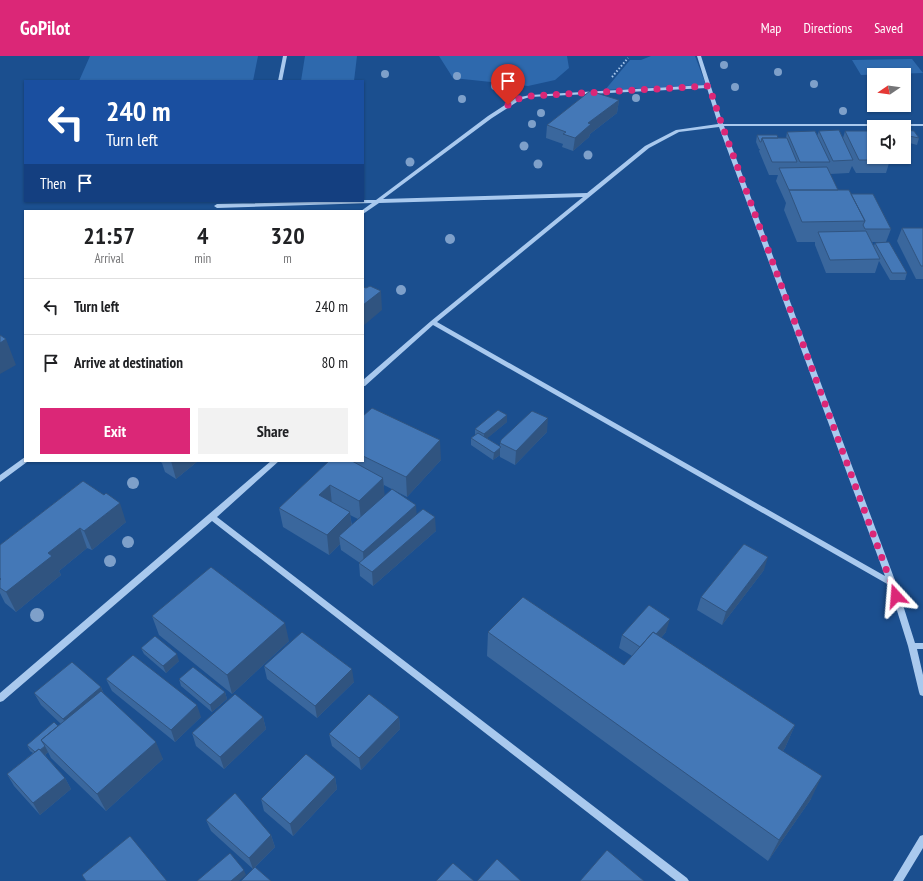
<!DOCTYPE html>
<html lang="en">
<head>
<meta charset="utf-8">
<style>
  body { margin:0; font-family:"PT Sans Narrow",sans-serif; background:#f2f2f2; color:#202124; height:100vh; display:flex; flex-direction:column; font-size:15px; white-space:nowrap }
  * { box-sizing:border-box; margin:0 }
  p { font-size:13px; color:#757577 }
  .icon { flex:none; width:22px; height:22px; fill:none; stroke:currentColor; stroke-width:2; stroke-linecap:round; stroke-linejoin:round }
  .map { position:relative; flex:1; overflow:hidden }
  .panel { position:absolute; left:24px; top:154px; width:340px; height:252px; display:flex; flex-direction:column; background:#fff; border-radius:0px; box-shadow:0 1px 3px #0004 }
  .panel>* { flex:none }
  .hud { position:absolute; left:24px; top:24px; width:340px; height:122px; border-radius:0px; box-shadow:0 1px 3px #0004; background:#1a4fa0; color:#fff; overflow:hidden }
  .needle { width:26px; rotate:257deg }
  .fabs { position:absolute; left:867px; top:12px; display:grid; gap:8px }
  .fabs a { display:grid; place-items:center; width:44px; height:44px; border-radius:0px; background:#fff; box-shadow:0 1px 3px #0004; font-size:20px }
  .pin { position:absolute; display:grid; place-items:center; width:34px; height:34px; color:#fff; margin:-41px -17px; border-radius:50% 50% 50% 0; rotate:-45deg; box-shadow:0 0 4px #0007 }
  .pin .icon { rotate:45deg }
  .me { position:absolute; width:44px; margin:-22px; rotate:341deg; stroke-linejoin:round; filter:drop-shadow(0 0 3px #0008) }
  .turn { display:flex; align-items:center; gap:14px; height:84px; padding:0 16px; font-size:18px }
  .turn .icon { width:52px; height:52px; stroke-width:2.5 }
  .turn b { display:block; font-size:28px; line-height:34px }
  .then { display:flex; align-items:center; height:38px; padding:0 16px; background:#0003; gap:8px; font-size:15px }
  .eta { display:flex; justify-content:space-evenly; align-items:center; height:68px; text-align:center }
  .eta b { font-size:24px; font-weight:800; line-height:28px }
  .button { display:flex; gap:8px; margin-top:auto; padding:8px 16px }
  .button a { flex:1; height:46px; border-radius:0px; background:#db2777; color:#fff; font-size:16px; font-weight:800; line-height:46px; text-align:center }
  .button a+a { background:#f2f2f2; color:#202124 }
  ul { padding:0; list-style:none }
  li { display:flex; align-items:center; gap:12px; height:56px; padding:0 16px; border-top:1px solid #e0e0e0 }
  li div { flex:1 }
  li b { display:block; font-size:15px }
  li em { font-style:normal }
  header { display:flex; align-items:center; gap:24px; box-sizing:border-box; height:56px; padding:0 20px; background:#db2777; color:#fff }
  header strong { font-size:19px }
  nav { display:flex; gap:22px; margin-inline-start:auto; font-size:14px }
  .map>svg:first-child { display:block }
  .green { fill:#2e69ad }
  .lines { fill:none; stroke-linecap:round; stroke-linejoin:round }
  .path { stroke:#a9c9ee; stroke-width:2; stroke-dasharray:1.5 2; stroke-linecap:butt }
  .minor { fill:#a9c9ee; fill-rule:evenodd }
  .tree { fill:#7ea0ca }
  .wall { fill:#3a679d; fill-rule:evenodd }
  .shaded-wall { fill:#305480 }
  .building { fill:#4478b7; stroke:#305480 }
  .route { stroke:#db2777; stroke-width:7; stroke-dasharray:0 12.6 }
</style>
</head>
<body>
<header>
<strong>GoPilot</strong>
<nav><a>Map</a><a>Directions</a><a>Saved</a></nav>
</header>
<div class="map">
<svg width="923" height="825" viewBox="0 0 923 825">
  <rect width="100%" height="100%" fill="#1b4f8f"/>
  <path class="green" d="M90 0H258L253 25H79Z
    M305 0H357L354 25H301Z
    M439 0H567L569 12 555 24 528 30 453 22Z
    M651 0H695L706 29 605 34 630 4H641Z
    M912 3 923 17 861 19 852 4Z"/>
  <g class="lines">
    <path class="path" d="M612 21 628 2"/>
    <path class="minor" d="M283 0H287L282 25H278Z
      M697 0H701L723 68H923V70H724L896 527 915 587H923V593H917L923 619V640L920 639 919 636 908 590 889 529 433 269 365 330H363V324L431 265 583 141 379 147 363 158V155H361L372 147 217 152 214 150 217 148 363 145V144H376L488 60 516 42 530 39 706 29ZM707 32 718 68 676 74 645 90 587 137 383 143 492 62 520 44 530 41ZM719 71 885 520 437 266 649 92 679 76Z
      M25 401V405H28L27 406 0 426V419Z
      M271 405H279L217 461 687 822 689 825H676L212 465 3 645 0 646V637Z
      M923 779V792L903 825H893L920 780Z"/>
  </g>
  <g class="tree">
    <circle cx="724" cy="9" r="4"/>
    <circle cx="778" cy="16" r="4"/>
    <circle cx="385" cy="18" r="4"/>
    <circle cx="457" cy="20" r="4"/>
    <circle cx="814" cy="28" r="4"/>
    <circle cx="495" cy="30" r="4"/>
    <circle cx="735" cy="31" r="4"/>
    <circle cx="511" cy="40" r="4"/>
    <circle cx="636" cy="42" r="4"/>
    <circle cx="462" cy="43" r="4"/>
    <circle cx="843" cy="55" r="4"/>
    <circle cx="541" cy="57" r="4"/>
    <circle cx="532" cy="68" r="4"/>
    <circle cx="524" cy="90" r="4.5"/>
    <circle cx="588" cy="99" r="4.5"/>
    <circle cx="410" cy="106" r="4.5"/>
    <circle cx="538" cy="108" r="4.5"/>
    <circle cx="450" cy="183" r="5"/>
    <circle cx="401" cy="234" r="5"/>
    <circle cx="133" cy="427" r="6"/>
    <circle cx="128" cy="486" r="6"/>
    <circle cx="110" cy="505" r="6"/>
    <circle cx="37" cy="559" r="7"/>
  </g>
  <path class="wall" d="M619 44 617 57 590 78 589 81 573 95 562 91 563 88 546 82 547 69Z
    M905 74 919 82 917 89 906 86 904 82V77Z
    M819 75 843 82 845 75 890 104 886 117H856L852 110 849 117 830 118 838 134 851 138 891 173 886 186H872L874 190 875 187 907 217 905 224H890L879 205 875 217H826L815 189V186H797L784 154 786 147 776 125 778 119H769L759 95 760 93H759L756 86 757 79 778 82H786L787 76 817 80Z
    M902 172H923V223H916L897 185Z
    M363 360 441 404 407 441 384 429V440L416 458 436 475 373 530 360 520 359 507H360L341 494 340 488 329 499 283 471 279 452 329 405H363ZM350 459 358 463 352 469Z
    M507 366 487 382 500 391V387L547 376 515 409 500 401V399L493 404 471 389V382L475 380V373Z
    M159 405H198L176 423 165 416 162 407Z
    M83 425 126 466 92 494 87 492 59 515 61 519 16 556 5 547 0 537V489Z
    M764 514 722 569 697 554 701 541Z
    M152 560 289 585 232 638 159 579Z
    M488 576 624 609 632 600 619 592 622 579 666 576 661 582 795 669 785 692 783 695 811 743 768 805 487 600Z
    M141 592 179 605 166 617 144 598Z
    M264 610 354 626 317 662 267 623Z
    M106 623 201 661 175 686 112 635Z
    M179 623 225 636 227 643 212 656 181 630Z
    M101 631 104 638 163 703 106 755 51 702 48 696 45 699 65 722 71 733 40 759 14 730 7 718 33 697 30 695 27 689 61 668 41 649 34 637Z
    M263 661 266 673 224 713 196 690 192 677Z
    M399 661 400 673 361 714 332 690 329 678Z
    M335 721 337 733 293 780 264 755 261 743Z
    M206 764 271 779 275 791 253 813 211 775Z"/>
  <path class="shaded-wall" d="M619 44 617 57 590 78 589 81 573 95 575 82 588 67Z
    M381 235 382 254 363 270V249Z
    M6 283 16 309 0 318V287Z
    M507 359V366L484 385V378Z
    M548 362 547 376 515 409 516 395Z
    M440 384 441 404 407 441 406 421Z
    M500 392V399L493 404 494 397Z
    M171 405H198L176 423Z
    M383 422 385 442 361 465 359 445Z
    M330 429 332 448 319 439Z
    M120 447 126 466 92 494 84 475Z
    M416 449 417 462 364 510 363 496Z
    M350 456 352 475 339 480 340 488 329 499 327 479Z
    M435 461 436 475 373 530 372 516Z
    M80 472 87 492 59 515 61 519 16 556 6 536 48 497Z
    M768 501 764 514 722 569 726 556Z
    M670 563 666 576 640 606 643 593Z
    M285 567 289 585 232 638 227 619Z
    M177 598 179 605 166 617 163 610Z
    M352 613 354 626 317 662 315 650Z
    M101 631 106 644 69 675 63 663Z
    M225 636 227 643 212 656 210 649Z
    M197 649 201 661 175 686 171 674Z
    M263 661 266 673 224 713 220 701Z
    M399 661 400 673 361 714 359 702Z
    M795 669 785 692 769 714 778 692Z
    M156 686 163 703 106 755 97 738Z
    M45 690 48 696 40 704 36 698Z
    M822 720 811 743 768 805 779 784Z
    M335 721 337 733 293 780 290 768Z
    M65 722 71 733 40 759 33 747Z
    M271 779 275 791 253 813 249 802Z
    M244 814 246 819 239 825H231Z"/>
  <path class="building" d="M590 35 619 44 588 67 591 68 575 82 563 78 566 76 547 69Z
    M839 74 853 104 833 105 819 75Z
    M905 74 914 75 919 82 909 80Z
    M815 75 830 106H800L787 76Z
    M845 75H874V101H889L890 104H859Z
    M757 79H777L778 82H762L761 86H760Z
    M762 82H787L797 106H772Z
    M827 111 838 134H789L779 112Z
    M789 134H849L865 165 802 166Z
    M851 138H873L891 173H865L863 169 865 165Z
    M902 172H923V210H921Z
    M866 175 880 203 830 204 818 176Z
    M889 186 907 217H892L875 187Z
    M370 230 381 235 363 249V231L366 232Z
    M0 279 6 283 0 287Z
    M372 352 440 384 406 421 363 400V360Z
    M498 354 507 359 484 378 475 373Z
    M532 355 548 362 516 395 500 387 501 384Z
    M478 377 501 391 494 397 471 382Z
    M329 405H352L383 422 359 445 330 429 319 439 350 456 327 479 279 452Z
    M83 425 104 439 106 437 120 447 84 475 80 472 48 497 52 500 6 536 0 532V524L1 523 0 522V489Z
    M392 433 416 449 363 496 339 480Z
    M423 453 435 461 372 516 359 507Z
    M744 488 768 501 726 556 701 541Z
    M211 511 285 567 227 619 152 560Z
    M523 541 624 609 653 576 795 669 778 692 822 720 779 784 488 576Z
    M649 549 670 563 656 578 653 576 640 591 622 579Z
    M302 576 352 613 315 650 264 610Z
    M155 580 177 598 163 610 141 592Z
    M133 599 197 649 171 674 106 623Z
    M72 606 101 631 63 663 34 637Z
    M193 611 225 636 210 649 179 623Z
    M101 635 156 686 97 738 41 684Z
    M235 638 263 661 220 701 192 677Z
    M369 638 399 661 359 702 329 678Z
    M54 666 58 670 41 684 45 690 40 694 39 693 35 696 27 689Z
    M39 693 65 722 33 747 7 718Z
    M306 698 335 721 290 768 261 743Z
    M235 737 271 779 249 802 206 764Z
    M130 780 167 825H86L82 819Z
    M607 794 644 825H580Z
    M230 797 244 814 231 825H197Z
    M497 803 521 825H477Z
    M453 807 474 825H436Z
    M255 811 271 825H241Z"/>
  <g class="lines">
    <path class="route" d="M508 49 518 43 530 40 709 30 722 69 896 540"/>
  </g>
</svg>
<div class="fabs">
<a><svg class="needle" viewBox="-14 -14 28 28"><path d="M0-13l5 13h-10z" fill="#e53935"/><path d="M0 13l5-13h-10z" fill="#757577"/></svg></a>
<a><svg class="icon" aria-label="sound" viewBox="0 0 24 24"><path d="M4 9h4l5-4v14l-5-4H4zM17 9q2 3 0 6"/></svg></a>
</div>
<div class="pin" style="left:508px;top:49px;background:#d93025"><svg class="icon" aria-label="arrive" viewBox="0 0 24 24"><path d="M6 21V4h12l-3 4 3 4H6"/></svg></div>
<svg class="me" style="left:896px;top:540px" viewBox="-20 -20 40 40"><path d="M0-17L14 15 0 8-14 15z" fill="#db2777" stroke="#fff" stroke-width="4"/></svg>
<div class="hud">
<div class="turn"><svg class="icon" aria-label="left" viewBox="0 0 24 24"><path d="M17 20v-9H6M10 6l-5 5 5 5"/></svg><div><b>240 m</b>Turn left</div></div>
<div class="then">Then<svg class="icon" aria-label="arrive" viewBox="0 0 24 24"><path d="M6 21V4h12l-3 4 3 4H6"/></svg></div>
</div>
<section class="panel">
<div class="eta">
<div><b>21:57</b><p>Arrival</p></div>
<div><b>4</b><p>min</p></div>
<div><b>320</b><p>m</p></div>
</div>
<ul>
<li><svg class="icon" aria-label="left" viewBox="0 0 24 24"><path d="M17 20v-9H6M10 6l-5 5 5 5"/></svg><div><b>Turn left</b></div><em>240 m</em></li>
<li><svg class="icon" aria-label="arrive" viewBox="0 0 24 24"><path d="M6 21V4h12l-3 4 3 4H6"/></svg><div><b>Arrive at destination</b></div><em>80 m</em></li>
</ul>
<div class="button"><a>Exit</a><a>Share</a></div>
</section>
</div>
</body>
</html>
